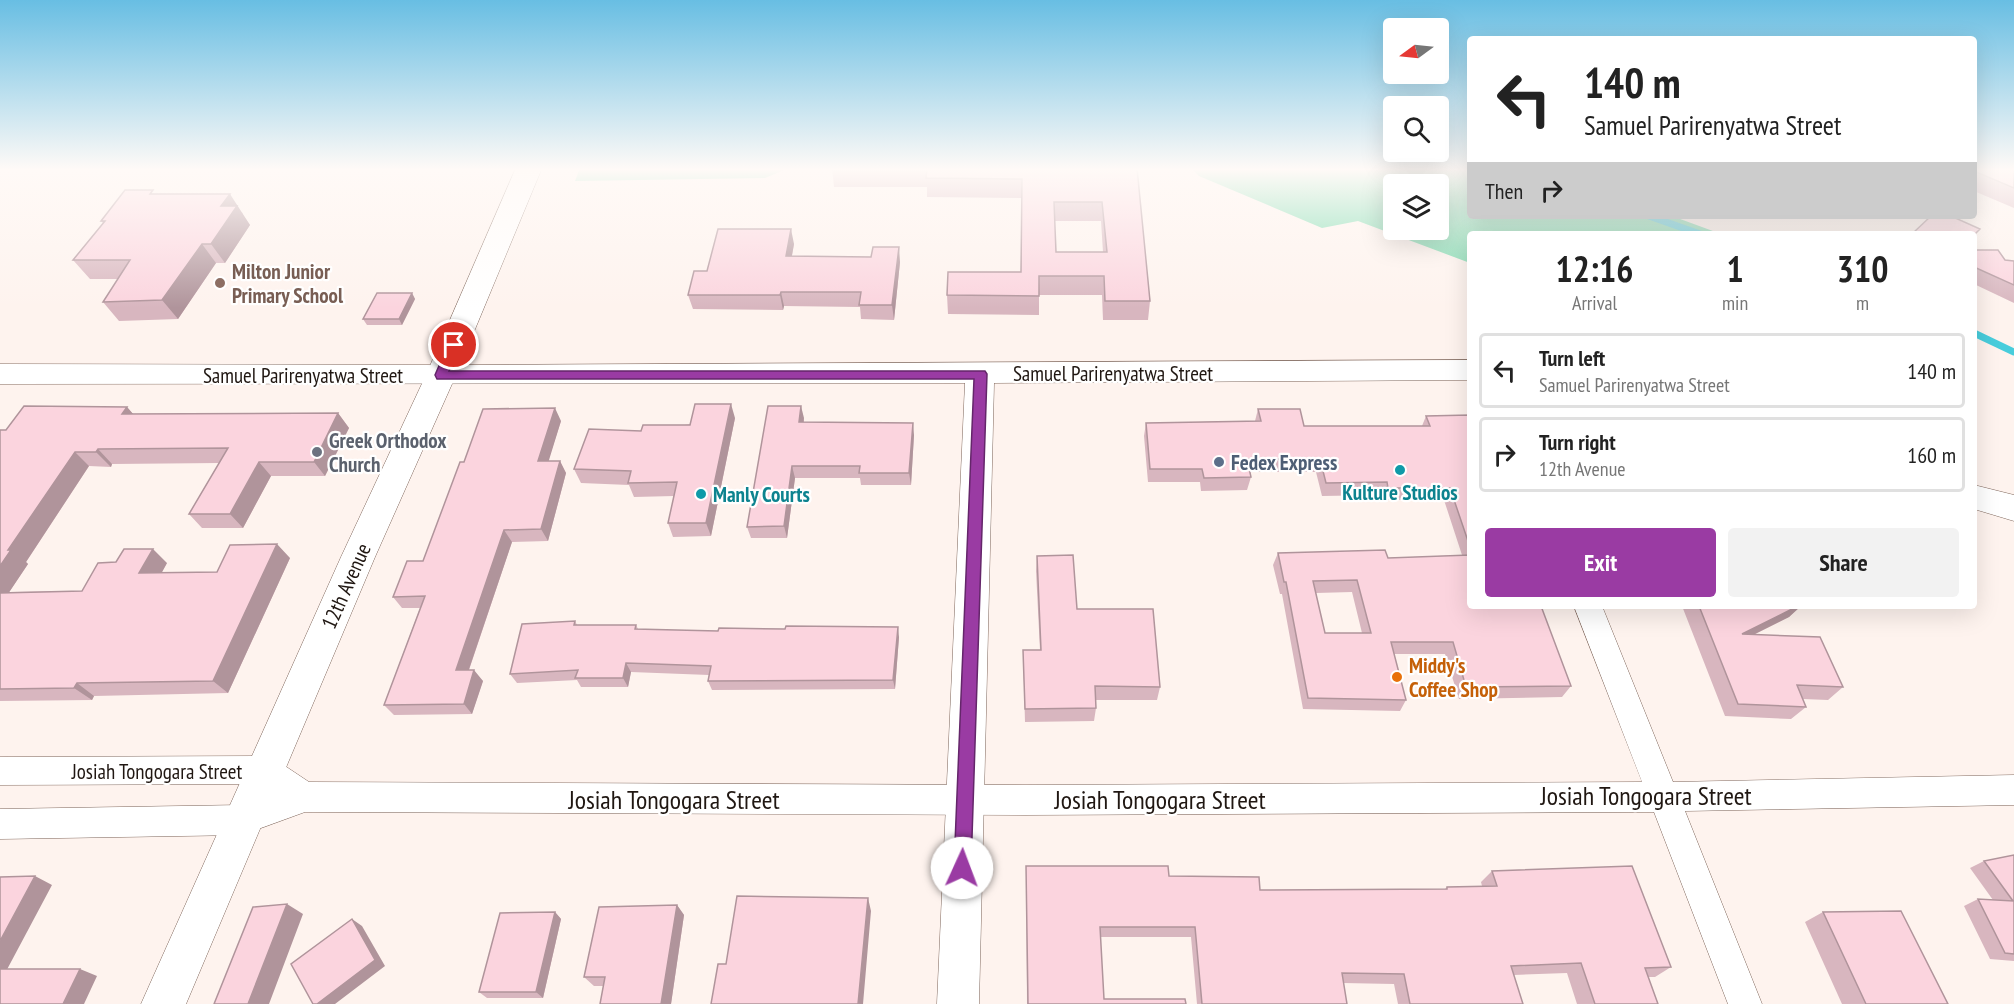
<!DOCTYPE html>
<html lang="en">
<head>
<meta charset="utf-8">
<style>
  body { margin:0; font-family:"PT Sans Narrow",sans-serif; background:#f2f2f2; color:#222; height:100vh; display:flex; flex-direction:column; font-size:22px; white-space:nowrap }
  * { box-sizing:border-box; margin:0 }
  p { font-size:20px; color:#767676 }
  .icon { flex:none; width:33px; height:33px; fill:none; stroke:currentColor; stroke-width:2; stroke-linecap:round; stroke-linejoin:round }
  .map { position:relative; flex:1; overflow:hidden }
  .drawer { position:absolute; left:1467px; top:231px; width:510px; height:378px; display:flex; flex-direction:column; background:#fff; border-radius:6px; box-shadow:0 6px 24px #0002 }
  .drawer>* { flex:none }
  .top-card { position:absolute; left:1467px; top:36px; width:510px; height:183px; border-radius:6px; box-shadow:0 6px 24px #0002; background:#fff; color:#222; overflow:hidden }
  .needle { width:39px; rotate:255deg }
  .tools { position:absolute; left:1383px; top:18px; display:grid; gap:12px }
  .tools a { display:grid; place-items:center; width:66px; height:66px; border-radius:6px; background:#fff; box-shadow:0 6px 24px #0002; font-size:30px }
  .pin { position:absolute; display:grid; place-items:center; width:51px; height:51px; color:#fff; margin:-26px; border:3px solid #fff; border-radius:50%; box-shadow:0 2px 6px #0007 }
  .me { position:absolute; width:66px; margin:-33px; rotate:2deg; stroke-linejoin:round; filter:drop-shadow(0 0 4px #0008) }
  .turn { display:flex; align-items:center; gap:21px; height:126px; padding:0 18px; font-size:27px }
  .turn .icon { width:78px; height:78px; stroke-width:2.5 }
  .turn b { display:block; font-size:42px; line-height:51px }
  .then { display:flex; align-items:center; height:57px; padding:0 18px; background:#0003; gap:12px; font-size:22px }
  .eta { display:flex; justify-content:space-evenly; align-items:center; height:102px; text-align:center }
  .eta b { font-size:36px; font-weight:700; line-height:42px }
  .cta { display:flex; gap:12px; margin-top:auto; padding:12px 18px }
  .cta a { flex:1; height:69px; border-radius:6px; background:#9a3ba3; color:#fff; font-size:24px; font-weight:700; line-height:69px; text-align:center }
  .cta a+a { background:#f2f2f2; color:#222 }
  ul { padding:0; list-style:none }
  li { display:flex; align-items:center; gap:18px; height:75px; margin:0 12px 9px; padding:0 6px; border:3px solid #e0e0e0; border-radius:6px }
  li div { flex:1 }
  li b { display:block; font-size:22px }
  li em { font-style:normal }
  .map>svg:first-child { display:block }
  .green { fill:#79dbae; fill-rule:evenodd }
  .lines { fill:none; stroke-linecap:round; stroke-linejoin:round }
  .stream { stroke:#48cddc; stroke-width:7 }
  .minor-casing { stroke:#7f675c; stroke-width:1 }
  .tertiary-casing { stroke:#7f675c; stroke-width:1 }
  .secondary-casing { stroke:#7f675c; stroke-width:1 }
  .minor { fill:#fff; fill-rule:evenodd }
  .tertiary { fill:#fff; fill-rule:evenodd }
  .secondary { fill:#fff; fill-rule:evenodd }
  .wall { fill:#d8b6bf; fill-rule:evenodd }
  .shaded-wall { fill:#b0949b }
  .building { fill:#fbd4de; stroke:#b0949b; stroke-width:1.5; fill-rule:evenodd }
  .route { fill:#9a3ba3; stroke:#64266a; stroke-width:1.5 }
  .education-dot { fill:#8d6e63; stroke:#fff; stroke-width:2 }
  .worship-dot { fill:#6b7280; stroke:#fff; stroke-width:2 }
  .service-dot { fill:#5c6f8a; stroke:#fff; stroke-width:2 }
  .culture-dot { fill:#0f9aa8; stroke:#fff; stroke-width:2 }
  .food-dot { fill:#e8710a; stroke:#fff; stroke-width:2 }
  .labels { text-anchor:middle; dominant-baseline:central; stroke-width:4.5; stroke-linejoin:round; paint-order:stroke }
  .education-label { font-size:21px; font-weight:bold; fill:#785e54; stroke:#fff; text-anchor:start }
  .street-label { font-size:21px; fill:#201712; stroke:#fff }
  .worship-label { font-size:21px; font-weight:bold; fill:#5b616d; stroke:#fff; text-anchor:start }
  .service-label { font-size:21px; font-weight:bold; fill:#4e5e75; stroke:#fff; text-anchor:start }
  .culture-label { font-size:21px; font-weight:bold; fill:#0d838f; stroke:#fff }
  .food-label { font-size:21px; font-weight:bold; fill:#c56008; stroke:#fff; text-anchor:start }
  .near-street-label { font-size:26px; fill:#201712; stroke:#fff }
</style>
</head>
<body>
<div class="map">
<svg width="2014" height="1004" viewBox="0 0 2014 1004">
  <rect width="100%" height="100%" fill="#fef3ee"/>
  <path class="green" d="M580 168H789L765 178 575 181Z
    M1191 168H1470V216H1672L1721 234H1470V263L1358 221 1322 228 1199 176ZM1394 184H1438V230H1394Z"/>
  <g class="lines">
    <path class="stream" d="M1649 216 1700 234
      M1974 333 2014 352"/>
    <g class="minor-casing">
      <path id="minor" d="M1574 606H1602L1673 782 2014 775V805L1685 811 1762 1004H1728L1654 812 1026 815 305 812 242 835 0 839V809L242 805 274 793 260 784 0 785V757L265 756 276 760 309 782 1026 785 1642 782Z"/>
    </g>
    <g class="tertiary-casing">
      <path id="tertiary" d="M1470 360V380L994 383 979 1004H937L965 383 0 384V364L441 365Z
        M1974 485 2014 495V521L1974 509Z"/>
    </g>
    <g class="secondary-casing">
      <path id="secondary" d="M516 168H542L456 375 375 557 186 1004H141L341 557 426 375Z"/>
    </g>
    <use href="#minor" class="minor"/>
    <use href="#tertiary" class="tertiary"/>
    <use href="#secondary" class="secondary"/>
  </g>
  <path class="wall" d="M832 168H1137L1150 301 1148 320H1103L1102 295H1039V315L948 314 947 295 1021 272 1022 198 927 197V187H834ZM1054 221H1101L1103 252H1056Z
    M1974 168H2014V208L1974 191Z
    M156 194 243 213 242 214 250 225 225 263H216L178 319 119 321 103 302 118 279H90L73 260 103 223 101 221Z
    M794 244 792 256 900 262 894 320 861 319 860 307 784 306 783 310 693 309 688 295 707 271Z
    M1974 250 2005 260 2014 261V303L1974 284Z
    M412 293 415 299 402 325H367L363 319Z
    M127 407 133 414 338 413 349 428 325 476H271L243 528H202L189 514 219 463 112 464 111 467 89 466 26 562 28 564 9 592 82 591 167 563 161 573 217 572 290 558 228 693 94 696 92 700 0 701V430H6Z
    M1258 409 1304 426H1422L1426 416 1470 415V606H1545L1542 609 1571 686 1562 697 1459 699 1445 654H1394L1406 700 1400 711 1303 709 1282 594H1280L1273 565 1278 553 1388 558 1462 555 1444 500H1382L1381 495 1322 496 1316 472H1250L1251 477 1247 490 1201 491 1200 482H1148L1144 436 1146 423 1255 421ZM1352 592 1362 633H1325L1316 593Z
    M735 418 711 536 673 537 668 523 674 496 634 497 629 485 581 483 574 469 641 431Z
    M804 418V422L914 435 911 485H861L860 478H795L787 538H751L747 527Z
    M561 421 548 461H560L566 473 548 541 512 542 469 670 483 681 472 714 394 715 384 705 420 608H402L393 597 423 561 464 462Z
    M1037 556 1077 609 1160 687 1157 700H1096V708L1094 721 1025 722 1023 650H1040L1036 571Z
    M1682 606H1801L1789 617 1755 634 1843 687 1828 700 1803 699 1806 707 1791 719 1725 716Z
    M575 621 577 625H636L638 629 899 637 895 689 712 690 708 681 709 675 631 672 628 687H581L577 680 517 683 510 674Z
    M2014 855V961L1990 959 1964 906 1978 899 1993 900 1970 868 1984 861Z
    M1026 866 1169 876 1260 890 1445 889 1447 887 1482 886 1481 882 1492 871 1671 967 1655 977H1648L1658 1004H1577L1567 973 1514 975 1523 1004H1398L1394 984 1343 983 1347 1004H1197L1191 937H1100L1104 999 1186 1004H1027Z
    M677 905 684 915 671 1004H600L604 986H594L584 977Z
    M555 912 561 919 543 998H487L479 992Z
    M1823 912 1948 1004H1842L1805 922Z"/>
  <path class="shaded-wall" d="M230 194 250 225 225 263 211 244 221 206Z
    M791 229 794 244 789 271 786 256Z
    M202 244 216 263 178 319 162 300Z
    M899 247 900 262 894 320 892 305Z
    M781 292 784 306 783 310 780 295Z
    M412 293 415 299 402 325 399 319Z
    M731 404 735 418 711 536 706 523Z
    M801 406 804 418 802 434 799 422Z
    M127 407 140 422 122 414Z
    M555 408 561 421 545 473 538 461Z
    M338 413 349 428 325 476 314 462Z
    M913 423 914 435 911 485 909 473Z
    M98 449 112 464 111 467 96 452Z
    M75 452 89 466 26 562 28 564 0 606V566L8 550Z
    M560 461 566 473 548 541 541 529Z
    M259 462 271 476 243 528 230 514Z
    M792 466 795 478 787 538 784 526Z
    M504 530 512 542 465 681 456 670Z
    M277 544 290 558 228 693 213 681Z
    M153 549 167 563 154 587 139 573Z
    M1798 606H1801L1789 617 1729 647 1742 634Z
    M898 627 899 637 895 689 893 680Z
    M626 663 631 672 628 687 623 678Z
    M474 670 483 681 472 714 464 704Z
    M77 683 94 696 92 700 74 688Z
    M35 876 52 885 3 977 0 975V941Z
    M868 898 871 911 863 1004H858Z
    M287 904 303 914 269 1004H248Z
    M677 905 684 915 671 1004H661Z
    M555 912 561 919 543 998 536 992Z
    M352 919 362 926 385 966 335 1004H317Z
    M80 969 97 976 84 1004H63Z"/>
  <path class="building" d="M927 168H1137L1150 301H1105L1104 276H1039V296L947 295 948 272H1021L1022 179 926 178ZM1054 202H1102L1107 252H1056Z
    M1974 168H2014V188L1974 171Z
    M125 190H153L150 194H230L221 206H237L211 244H202L162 300 103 302 130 260H73L105 221H101Z
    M1931 216H1951L1980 229 1974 235V234H1912Z
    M718 229H791L786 256 871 257 873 247H899L892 305H859L861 292H781L780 295H688L694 271H707Z
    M1974 250H1998L2005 260 2014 261V285L1974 267Z
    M377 293H412L399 319H363Z
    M695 404H731L706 523H668L677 482 628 483 631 471 574 469 589 429 641 431 643 425H690Z
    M24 406 127 407 122 414 338 413 314 462H259L230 514H189L228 448 98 449 96 452H75L8 550H11L0 566V430H6Z
    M768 406H801L799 422 913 423 909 473H859L860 466H792L784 526 747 527Z
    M555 408 538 461H560L541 529 504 530 456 670H474L464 704 384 705 425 596 393 597 407 561H423L460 462H464L483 409Z
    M1258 409H1300L1304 426H1430L1426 416 1470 415V547L1450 488H1388L1387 482 1326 483 1320 459H1247L1251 477 1204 478 1202 469H1150L1146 423 1261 421Z
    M277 544 213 681 77 683 74 688 0 689V593L82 591 98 563 116 562 124 549H153L139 573 217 572 230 545Z
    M1385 550 1388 558 1470 555V606H1541L1571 686 1466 687 1453 642H1391L1406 700 1308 698 1286 582H1284L1278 553ZM1357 580 1371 633H1325L1313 581Z
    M1073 555 1077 609H1153L1160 687 1095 686 1096 708 1025 709 1023 650H1041L1037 556Z
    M1699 606H1798L1742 634 1820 637 1843 687 1797 685 1806 707 1738 704Z
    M575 621 574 625H636L635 629 718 631 719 628 785 629 786 626 898 627 893 680 708 681 711 666 626 663 623 678H575L578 670 510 674 522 624Z
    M2014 855V954L2005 953 1978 899 2013 901 1984 861Z
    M1026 866H1168L1169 876 1259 877 1260 890 1447 889V887L1497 886 1492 871 1632 866 1671 967 1645 968 1658 1004H1595L1581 963 1511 966 1523 1004H1410L1404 974 1342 973 1347 1004H1202L1195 927H1100L1104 999H1185L1186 1004H1028Z
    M35 876 0 941V877Z
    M737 896 868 898 858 1004H711L718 964H726Z
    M287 904 248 1004H214L253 907Z
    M677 905 661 1004H600L605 977H584L599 907Z
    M1901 911 1948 1004H1866L1823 912Z
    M555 912 536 992H479L500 913Z
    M352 919 375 960 317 1004H313L291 964Z
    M0 969H80L63 1004H0Z"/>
  <linearGradient id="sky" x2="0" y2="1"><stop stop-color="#68bee3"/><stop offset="0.55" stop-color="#fffaf7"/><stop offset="1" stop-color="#fffaf7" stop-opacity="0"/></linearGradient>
  <rect width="2014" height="308" fill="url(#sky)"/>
  <path class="route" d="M454 341 460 345 449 371H985L987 374 971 868 968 874 962 876 956 874 954 868 974 379H437L435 375 448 345Z"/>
  <circle class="education-dot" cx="220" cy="283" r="6"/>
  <circle class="worship-dot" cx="317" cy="452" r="6"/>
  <circle class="service-dot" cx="1219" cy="462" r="6"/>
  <g class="culture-dot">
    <circle cx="1400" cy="470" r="6"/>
    <circle cx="701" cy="494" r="6"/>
  </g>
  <circle class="food-dot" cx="1397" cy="677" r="6"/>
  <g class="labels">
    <g class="education-label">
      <text x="232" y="271">Milton Junior<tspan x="232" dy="24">Primary School</tspan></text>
    </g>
    <g class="street-label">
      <text x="1113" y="373">Samuel Parirenyatwa Street</text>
      <text x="303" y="375">Samuel Parirenyatwa Street</text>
      <text transform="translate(346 586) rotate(-66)">12th Avenue</text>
      <text x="157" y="771">Josiah Tongogara Street</text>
    </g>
    <g class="worship-label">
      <text x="329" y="440">Greek Orthodox<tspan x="329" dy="24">Church</tspan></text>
    </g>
    <g class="service-label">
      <text x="1231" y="462">Fedex Express</text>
    </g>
    <g class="culture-label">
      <text x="1400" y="492">Kulture Studios</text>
      <text x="713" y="494" text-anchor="start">Manly Courts</text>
    </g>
    <g class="food-label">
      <text x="1409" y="665">Middy's<tspan x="1409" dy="24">Coffee Shop</tspan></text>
    </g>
    <g class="near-street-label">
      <text x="1646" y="795">Josiah Tongogara Street</text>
      <text x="674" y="799">Josiah Tongogara Street</text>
      <text x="1160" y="799">Josiah Tongogara Street</text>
    </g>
  </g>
</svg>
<div class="tools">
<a><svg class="needle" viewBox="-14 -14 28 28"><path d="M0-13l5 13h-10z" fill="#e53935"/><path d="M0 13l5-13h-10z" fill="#767676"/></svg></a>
<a><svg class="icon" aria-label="search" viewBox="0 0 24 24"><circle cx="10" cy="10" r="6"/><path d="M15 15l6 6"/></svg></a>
<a><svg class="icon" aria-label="layers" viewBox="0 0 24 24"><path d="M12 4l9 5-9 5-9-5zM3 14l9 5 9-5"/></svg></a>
</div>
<div class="pin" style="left:454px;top:345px;background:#d93025"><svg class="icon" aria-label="arrive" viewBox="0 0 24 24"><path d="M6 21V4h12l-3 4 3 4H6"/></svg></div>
<svg class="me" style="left:962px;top:868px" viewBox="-20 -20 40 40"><circle r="19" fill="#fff"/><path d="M0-13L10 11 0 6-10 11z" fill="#9a3ba3"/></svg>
<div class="top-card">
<div class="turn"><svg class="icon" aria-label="left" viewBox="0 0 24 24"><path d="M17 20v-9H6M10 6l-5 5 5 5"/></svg><div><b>140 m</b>Samuel Parirenyatwa Street</div></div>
<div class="then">Then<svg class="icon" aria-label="right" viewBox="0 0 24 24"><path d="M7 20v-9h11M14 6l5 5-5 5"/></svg></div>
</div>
<section class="drawer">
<div class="eta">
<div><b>12:16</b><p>Arrival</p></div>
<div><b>1</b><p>min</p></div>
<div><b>310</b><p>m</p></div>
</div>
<ul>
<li><svg class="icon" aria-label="left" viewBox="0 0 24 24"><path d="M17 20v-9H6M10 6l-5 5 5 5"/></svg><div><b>Turn left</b><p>Samuel Parirenyatwa Street</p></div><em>140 m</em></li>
<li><svg class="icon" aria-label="right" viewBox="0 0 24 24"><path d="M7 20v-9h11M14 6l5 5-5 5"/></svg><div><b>Turn right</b><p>12th Avenue</p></div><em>160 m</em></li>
</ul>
<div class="cta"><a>Exit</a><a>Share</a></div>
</section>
</div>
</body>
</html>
